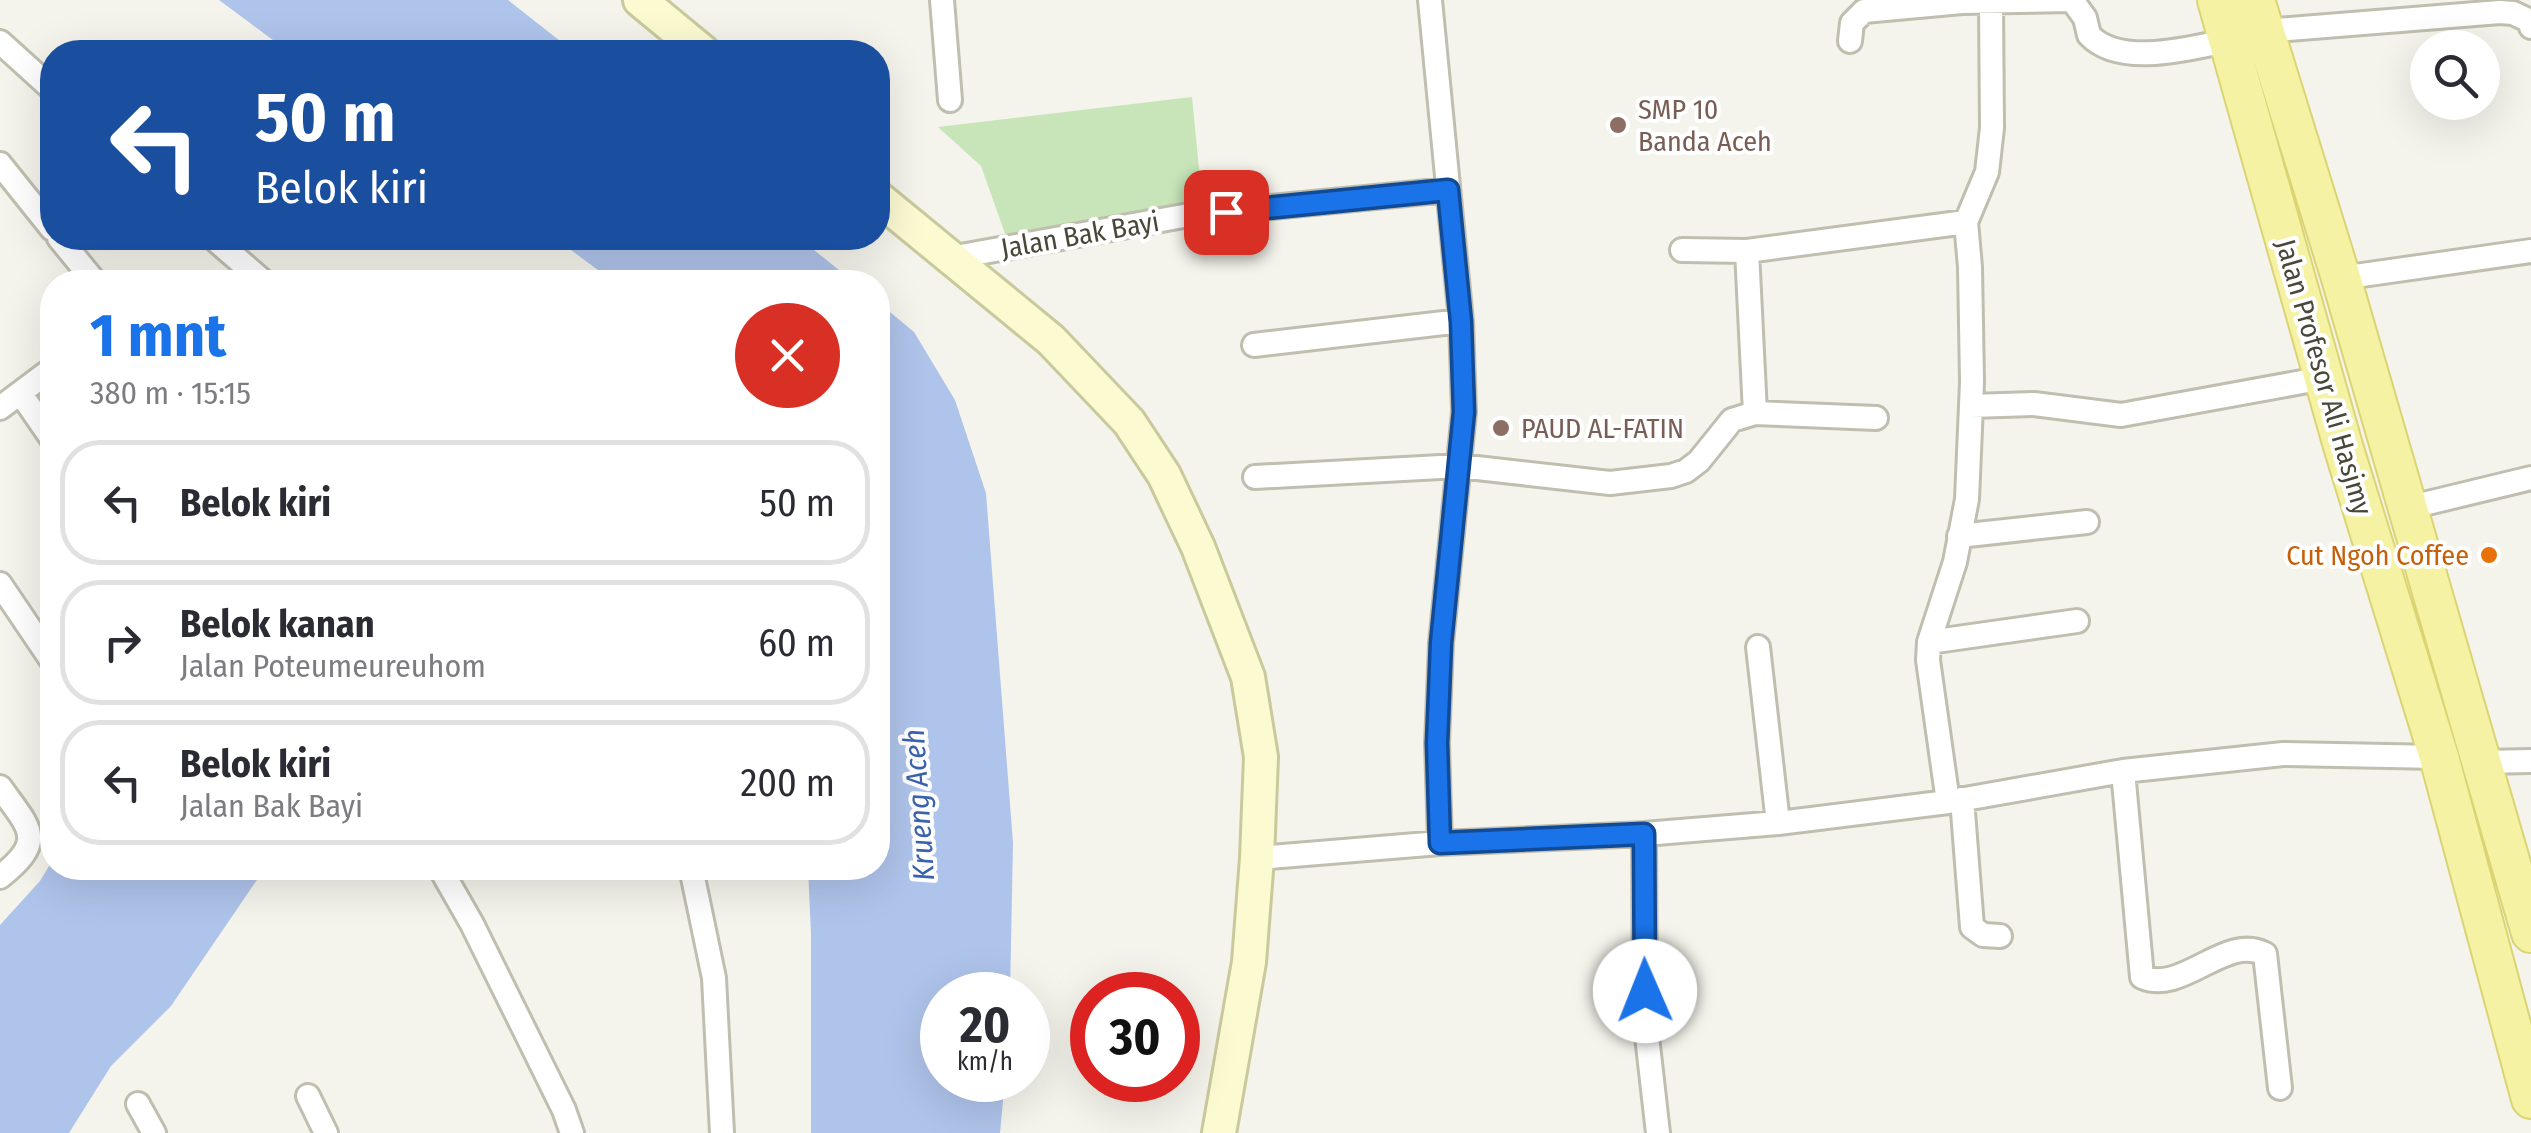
<!DOCTYPE html>
<html lang="id">
<head>
<meta charset="utf-8">
<style>
  body { margin:0; font-family:"Fira Sans Condensed",sans-serif; background:#f7f7f7; color:#2b2b33; height:100vh; display:flex; flex-direction:column; font-size:38px; white-space:nowrap }
  * { box-sizing:border-box; margin:0 }
  p { font-size:32px; color:#7c7c81 }
  .icon { flex:none; width:55px; height:55px; fill:none; stroke:currentColor; stroke-width:2; stroke-linecap:round; stroke-linejoin:round }
  .map { position:relative; flex:1; overflow:hidden }
  .details { position:absolute; left:40px; top:270px; width:850px; height:610px; display:flex; flex-direction:column; background:#fff; border-radius:40px; box-shadow:0 10px 40px #0002 }
  .details>* { flex:none }
  .banner { position:absolute; left:40px; top:40px; width:850px; height:210px; border-radius:40px; box-shadow:0 10px 40px #0002; background:#1a4fa0; color:#fff; overflow:hidden }
  .buttons { position:absolute; left:2410px; top:30px; display:grid; gap:20px }
  .buttons a { display:grid; place-items:center; width:90px; height:90px; border-radius:50%; background:#fff; box-shadow:0 10px 40px #0002; font-size:50px }
  .speed { position:absolute; left:920px; top:972px; display:flex; gap:20px; font-size:50px; font-weight:700; text-align:center }
  .speed>* { display:grid; place-content:center; width:130px; height:130px; border-radius:50%; background:#fff; box-shadow:0 10px 40px #0002; line-height:1 }
  .speed small { font-size:25px; font-weight:400 }
  .speed .limit { border:15px solid #d22; background:#fff; color:#111 }
  .pin { position:absolute; display:grid; place-items:center; width:85px; height:85px; color:#fff; margin:-42px; border-radius:20px; box-shadow:0 5px 15px #0006 }
  .me { position:absolute; width:110px; margin:-55px; rotate:359deg; stroke-linejoin:round; filter:drop-shadow(0 0 8px #0008) }
  .turn { display:flex; align-items:center; gap:35px; height:210px; padding:0 50px; font-size:45px }
  .turn .icon { width:130px; height:130px; stroke-width:2.5 }
  .turn b { display:block; font-size:70px; line-height:85px }
  .round { display:grid; place-items:center; flex:none; width:105px; height:105px; border-radius:52px; background:#f7f7f7 }
  .summary { display:flex; align-items:center; justify-content:space-between; height:170px; padding:0 50px }
  h1 { font-size:60px; font-weight:700; line-height:75px; color:#1a73e8 }
  ul { padding:0; list-style:none }
  li { display:flex; align-items:center; gap:30px; height:125px; margin:0 20px 15px; padding:0 30px; border:5px solid #e1e1e2; border-radius:40px }
  li div { flex:1 }
  li b { display:block; font-size:38px }
  li em { font-style:normal }
  .map>svg:first-child { display:block }
  .green { fill:#c7e5b9 }
  .water { fill:#afc4eb }
  .lines { fill:none; stroke-linecap:round; stroke-linejoin:round }
  .street-casing { stroke:#c0beaf; stroke-width:28 }
  .secondary-casing { stroke:#cac99c; stroke-width:38 }
  .primary-casing { stroke:#dbd474; stroke-width:42 }
  .street { stroke:#fff; stroke-width:22 }
  .secondary { stroke:#fbfad1; stroke-width:32 }
  .primary { stroke:#f6f2a4; stroke-width:38 }
  .route-casing { stroke:#114b97; stroke-width:25 }
  .route { stroke:#1a73e8; stroke-width:18 }
  .education-dot { fill:#8d6e63; stroke:#fff; stroke-width:4 }
  .food-dot { fill:#e8710a; stroke:#fff; stroke-width:4 }
  .labels { text-anchor:middle; dominant-baseline:central; stroke-width:8; stroke-linejoin:round; paint-order:stroke }
  .education-label { font-size:28px; fill:#785e54; stroke:#fff; text-anchor:start }
  .street-label { font-size:28px; fill:#49473a; stroke:#fff }
  .food-label { font-size:28px; fill:#c56008; stroke:#fff; text-anchor:end }
  .water-label { font-size:30px; font-style:italic; fill:#3b62ad; stroke:#fff }
</style>
</head>
<body>
<div class="map">
<svg width="2531" height="1133" viewBox="0 0 2531 1133">
  <rect width="100%" height="100%" fill="#f5f4ec"/>
  <path class="green" d="M1192 97 1203 210 1008 242 981 166 938 127Z"/>
  <path class="water" d="M219 0H508L574 52H289Z
    M555 238H799L854 282H614Z
    M878 302 914 332 955 400 986 493 1013 843 1010 995H942V1080H1005L1000 1133H811V934L808 868H878Z
    M52 861V868H265L171 1006 111 1066 69 1133H0V925L40 881Z"/>
  <g class="lines">
    <g class="street-casing">
      <path id="street" d="M942 0 950 100
        M1430 0 1461 321 1464 412 1441 643 1437 743 1440 843
        M2265 31 2500 12 2513 13 2530 21 2531 27
        M1850 41 1852 23 1864 11 1962 2 2072 0 2085 18 2089 35C2120 68 2191 48 2230 40
        M0 42 52 89
        M0 164 52 229
        M59 238 95 282
        M213 238 264 282
        M1682 250 1747 251 1966 222
        M1747 251 1755 413
        M950 258 1189 215 1448 190
        M2341 278 2531 251
        M1254 345 1461 321
        M21 394 52 439
        M1971 406 2034 404 2121 415 2324 378
        M0 408 52 369
        M1255 477 1459 466 1610 483 1671 476 1686 471 1699 461 1732 420 1755 413 1876 418
        M2407 508 2531 478
        M1959 536 2087 522
        M0 584 52 661
        M1929 642 2077 621
        M1758 647 1778 823
        M2483 762 2531 761
        M2123 771 2142 977C2182 995 2226 933 2265 954L2280 1088
        M0 787C30 829 47 840 0 877
        M1962 799 1972 927 1983 935 2000 936
        M1948 802 1928 660 1929 642 1955 562 1967 499 1972 382 1970 267 1966 222 1987 172 1992 128 1991 3
        M1644 834 1645 1019 1658 1133
        M1257 858 1440 843 1644 834 1778 823 1948 802 2123 771 2283 754 2439 757
        M440 868 472 924 564 1110 572 1133
        M691 868 714 978 722 1133
        M308 1096 326 1133
        M138 1104 154 1133"/>
    </g>
    <g class="secondary-casing">
      <path id="secondary" d="M640 0 703 52
        M878 198 1051 340 1129 422 1164 475 1198 547 1248 677 1261 757 1257 858 1249 962 1219 1133"/>
    </g>
    <g class="primary-casing">
      <path id="primary" d="M2217 0 2343 446 2439 757 2531 1099
        M2255 0 2341 278 2531 933"/>
    </g>
    <use href="#street" class="street"/>
    <use href="#secondary" class="secondary"/>
    <use href="#primary" class="primary"/>
  </g>
  <g class="lines">
    <g class="route-casing">
      <path id="route" d="M1226 212 1448 190 1461 322 1464 412 1441 643 1437 743 1440 843 1644 834 1645 991"/>
    </g>
    <use href="#route" class="route"/>
  </g>
  <g class="education-dot">
    <circle cx="1618" cy="125" r="10"/>
    <circle cx="1501" cy="428" r="10"/>
  </g>
  <circle class="food-dot" cx="2489" cy="555" r="10"/>
  <g class="labels">
    <g class="education-label">
      <text x="1638" y="109">SMP 10<tspan x="1638" dy="32">Banda Aceh</tspan></text>
      <text x="1521" y="428">PAUD AL-FATIN</text>
    </g>
    <g class="street-label">
      <text transform="translate(1080 235) rotate(-10)">Jalan Bak Bayi</text>
      <text transform="translate(2324 377) rotate(74)">Jalan Profesor Ali Hasjmy</text>
    </g>
    <g class="food-label">
      <text x="2469" y="555">Cut Ngoh Coffee</text>
    </g>
    <g class="water-label">
      <text transform="translate(919 805) rotate(-94)">Krueng Aceh</text>
    </g>
  </g>
</svg>
<div class="buttons">
<a><svg class="icon" aria-label="search" viewBox="0 0 24 24"><circle cx="10" cy="10" r="6"/><path d="M15 15l6 6"/></svg></a>
</div>
<div class="speed"><div>20<small>km/h</small></div><div class="limit">30</div></div>
<div class="pin" style="left:1226px;top:212px;background:#d93025"><svg class="icon" aria-label="arrive" viewBox="0 0 24 24"><path d="M6 21V4h12l-3 4 3 4H6"/></svg></div>
<svg class="me" style="left:1645px;top:991px" viewBox="-20 -20 40 40"><circle r="19" fill="#fff"/><path d="M0-13L10 11 0 6-10 11z" fill="#1a73e8"/></svg>
<div class="banner">
<div class="turn"><svg class="icon" aria-label="left" viewBox="0 0 24 24"><path d="M17 20v-9H6M10 6l-5 5 5 5"/></svg><div><b>50 m</b>Belok kiri</div></div>
</div>
<section class="details">
<div class="summary"><div><h1>1 mnt</h1><p>380 m · 15:15</p></div><a class="round" style="background:#d93025;color:#fff"><svg class="icon" aria-label="close" viewBox="0 0 24 24"><path d="M6 6l12 12M18 6L6 18"/></svg></a></div>
<ul>
<li><svg class="icon" aria-label="left" viewBox="0 0 24 24"><path d="M17 20v-9H6M10 6l-5 5 5 5"/></svg><div><b>Belok kiri</b></div><em>50 m</em></li>
<li><svg class="icon" aria-label="right" viewBox="0 0 24 24"><path d="M7 20v-9h11M14 6l5 5-5 5"/></svg><div><b>Belok kanan</b><p>Jalan Poteumeureuhom</p></div><em>60 m</em></li>
<li><svg class="icon" aria-label="left" viewBox="0 0 24 24"><path d="M17 20v-9H6M10 6l-5 5 5 5"/></svg><div><b>Belok kiri</b><p>Jalan Bak Bayi</p></div><em>200 m</em></li>
</ul>
</section>
</div>
</body>
</html>
